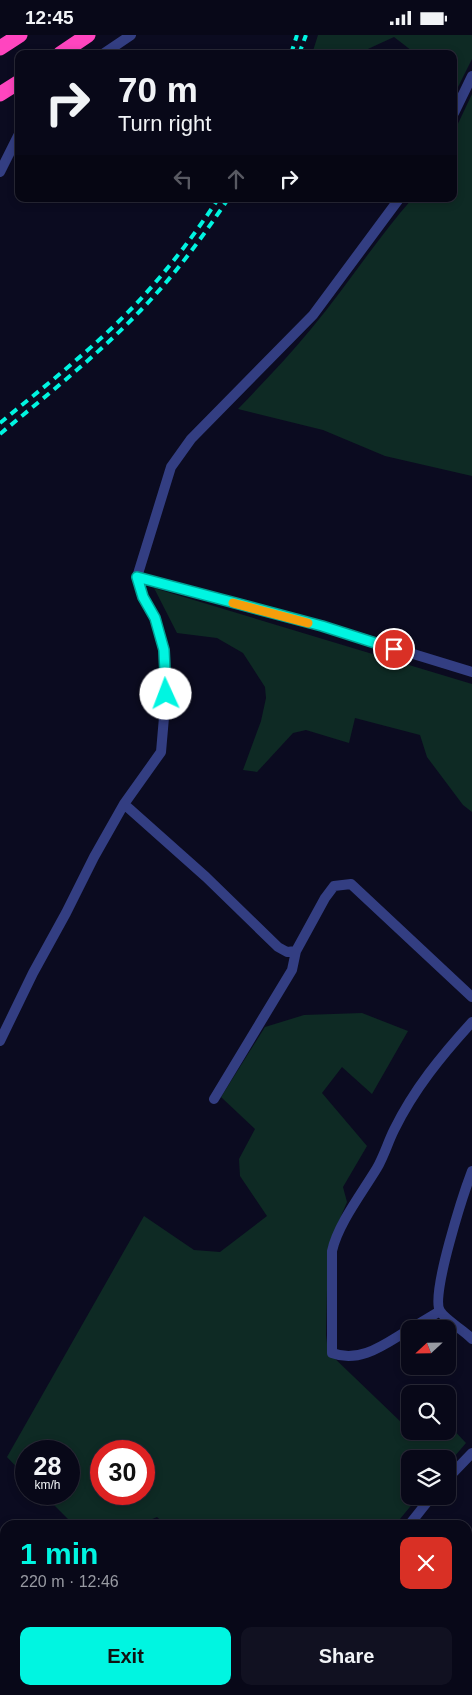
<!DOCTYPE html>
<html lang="en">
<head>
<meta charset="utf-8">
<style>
  body { margin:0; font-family:Helvetica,sans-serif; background:#111121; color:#f1f3f6; height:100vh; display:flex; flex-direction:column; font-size:19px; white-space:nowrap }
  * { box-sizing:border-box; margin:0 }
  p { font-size:16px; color:#989aa2 }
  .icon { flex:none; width:28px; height:28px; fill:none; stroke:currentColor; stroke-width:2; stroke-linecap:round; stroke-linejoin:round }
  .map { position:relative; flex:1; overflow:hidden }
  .sheet { position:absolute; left:0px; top:1485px; width:472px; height:175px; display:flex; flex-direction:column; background:#080818; border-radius:15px 15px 0 0; box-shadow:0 2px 8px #0003,0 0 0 1px #292937 }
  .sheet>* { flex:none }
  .banner { position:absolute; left:15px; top:15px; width:442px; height:152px; border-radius:10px; box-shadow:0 2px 8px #0003,0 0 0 1px #292937; background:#080818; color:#f1f3f6; overflow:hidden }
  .needle { width:32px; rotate:248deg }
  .controls { position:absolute; left:401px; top:1285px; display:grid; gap:10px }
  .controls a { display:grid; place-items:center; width:55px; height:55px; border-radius:10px; background:#080818; box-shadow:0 2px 8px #0003,0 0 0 1px #292937; font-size:25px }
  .speed { position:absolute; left:15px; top:1405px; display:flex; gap:10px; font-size:25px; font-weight:700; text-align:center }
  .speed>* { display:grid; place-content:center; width:65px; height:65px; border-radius:50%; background:#080818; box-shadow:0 2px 8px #0003,0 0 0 1px #292937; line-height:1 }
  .speed small { font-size:12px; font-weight:400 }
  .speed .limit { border:8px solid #d22; background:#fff; color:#111 }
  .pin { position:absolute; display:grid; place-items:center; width:42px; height:42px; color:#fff; margin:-21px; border:2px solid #fff; border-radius:50%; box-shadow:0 1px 5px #0007 }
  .me { position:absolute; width:55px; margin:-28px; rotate:358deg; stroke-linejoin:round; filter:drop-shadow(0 0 4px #0008) }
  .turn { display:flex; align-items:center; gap:18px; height:105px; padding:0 20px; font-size:22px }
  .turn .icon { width:65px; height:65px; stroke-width:2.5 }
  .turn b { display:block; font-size:35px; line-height:42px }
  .lanes { display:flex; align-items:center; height:48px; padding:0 20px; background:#0003; justify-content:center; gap:25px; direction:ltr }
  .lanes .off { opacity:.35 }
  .round { display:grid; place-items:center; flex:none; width:52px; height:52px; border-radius:10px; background:#111121 }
  .summary { display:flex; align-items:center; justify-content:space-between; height:85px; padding:0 20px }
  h1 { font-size:30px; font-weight:800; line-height:38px; color:#00f5e1 }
  .button { display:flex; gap:10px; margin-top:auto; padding:10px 20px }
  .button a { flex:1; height:58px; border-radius:10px; background:#00f5e1; color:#111; font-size:20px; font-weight:800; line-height:58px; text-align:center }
  .button a+a { background:#111121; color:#f1f3f6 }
  .status { display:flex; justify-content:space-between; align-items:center; height:35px; padding:0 25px; background:#080818; direction:ltr }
  .status svg { height:14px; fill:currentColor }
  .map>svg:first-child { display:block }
  .green { fill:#0e2a24; fill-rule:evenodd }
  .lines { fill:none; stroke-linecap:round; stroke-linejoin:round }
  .minor { stroke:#333e82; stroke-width:10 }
  .tertiary { stroke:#333e82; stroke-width:10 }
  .motorway { stroke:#ff45bf; stroke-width:15 }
  .rail { stroke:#00f5e1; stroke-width:4; stroke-dasharray:8 6; stroke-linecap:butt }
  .route-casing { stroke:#009f92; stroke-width:12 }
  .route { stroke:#00f5e1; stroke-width:9 }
  .slow { stroke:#f59e0b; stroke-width:9 }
</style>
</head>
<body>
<div class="status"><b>12:45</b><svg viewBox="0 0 49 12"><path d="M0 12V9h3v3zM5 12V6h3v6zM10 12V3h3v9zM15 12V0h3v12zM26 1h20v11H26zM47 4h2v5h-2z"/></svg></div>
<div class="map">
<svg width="472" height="1660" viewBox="0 0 472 1660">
  <rect width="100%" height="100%" fill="#0b0b20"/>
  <path class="green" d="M318 0H472V24L454 60V19H416L394 2 357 19H312Z
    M472 59V441L385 421 323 395 238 374C263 348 288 322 311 294 346 252 376 205 412 164H454V97Z
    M154 553 472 649V777L463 770 427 722 420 700 355 683 349 708 306 695 293 698 257 737 243 735 261 686 266 663 265 652 243 618 217 603 177 598Z
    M362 978 408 996 372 1059 342 1032 322 1058 367 1111 343 1152 347 1167 328 1212 326 1300 328 1317 403 1389 410 1381V1396H448V1389L466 1408 448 1429V1424H410V1461H419L395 1490H166L157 1482 139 1490H74L43 1459H69V1416H26V1442L7 1422 144 1181 194 1215 220 1217 267 1181 240 1141 239 1124 255 1094 221 1062 265 992 304 980ZM101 1416H144V1459H101Z
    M5 1602V1655H244L249 1660H0V1612Z"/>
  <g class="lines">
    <path class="minor" d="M454 78 472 41
      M137 542 322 591 472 637
      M124 769 206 842 278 912 287 917 296 916 325 863 334 851 351 849 472 962
      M0 1006 33 938 66 878 94 822 124 769 161 717 166 659 164 615 155 583 143 562 137 542 171 432 191 404 313 280 399 164
      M214 1064 292 935 296 916
      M472 1136C464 1157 430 1261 440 1276 445 1285 464 1295 472 1304
      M410 1294C386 1308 361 1329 332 1318V1216C338 1189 362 1158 377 1133 384 1121 388 1107 394 1095 414 1054 442 1020 472 987
      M410 1294 440 1276
      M448 1443 472 1418
      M409 1490 432 1461
      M468 1565 472 1569
      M273 1660V1655
      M302 1660 304 1655"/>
    <path class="tertiary" d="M103 19 131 0
      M0 137 19 99"/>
    <path class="motorway" d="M0 13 20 0
      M60 19 88 0
      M0 59 19 47"/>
    <path class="rail" d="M291 19 297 0
      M299 19 306 0
      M0 388C46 350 94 313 136 269 166 237 194 201 218 164
      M0 399C48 359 98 320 141 275 174 241 202 203 228 164"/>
  </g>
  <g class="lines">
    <g class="route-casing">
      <path id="route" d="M166 659 164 615 155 583 143 562 137 542 322 591 394 614"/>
    </g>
    <use href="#route" class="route"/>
    <path class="slow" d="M233 568 308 588"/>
  </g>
</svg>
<div class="controls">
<a><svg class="needle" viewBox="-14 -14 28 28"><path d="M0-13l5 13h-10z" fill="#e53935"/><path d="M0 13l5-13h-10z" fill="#989aa2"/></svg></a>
<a><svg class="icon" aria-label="search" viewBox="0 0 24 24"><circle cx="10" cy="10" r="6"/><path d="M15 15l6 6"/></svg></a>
<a><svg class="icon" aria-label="layers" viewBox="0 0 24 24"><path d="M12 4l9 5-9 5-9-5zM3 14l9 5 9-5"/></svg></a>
</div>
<div class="speed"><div>28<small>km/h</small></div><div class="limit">30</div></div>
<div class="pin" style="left:394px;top:614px;background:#d93025"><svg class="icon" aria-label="arrive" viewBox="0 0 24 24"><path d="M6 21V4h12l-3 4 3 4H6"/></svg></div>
<svg class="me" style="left:166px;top:659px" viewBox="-20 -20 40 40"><circle r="19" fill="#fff"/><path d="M0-13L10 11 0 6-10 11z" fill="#00f5e1"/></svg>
<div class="banner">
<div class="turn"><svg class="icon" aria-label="right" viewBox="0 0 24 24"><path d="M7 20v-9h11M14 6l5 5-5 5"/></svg><div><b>70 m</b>Turn right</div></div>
<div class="lanes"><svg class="icon off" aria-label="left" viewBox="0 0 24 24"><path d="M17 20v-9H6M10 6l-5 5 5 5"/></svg><svg class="icon off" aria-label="ahead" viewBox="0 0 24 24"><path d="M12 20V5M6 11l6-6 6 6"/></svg><svg class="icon" aria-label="right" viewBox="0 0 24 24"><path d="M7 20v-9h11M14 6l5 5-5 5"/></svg></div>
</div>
<section class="sheet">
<div class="summary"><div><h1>1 min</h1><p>220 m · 12:46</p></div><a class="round" style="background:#d93025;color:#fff"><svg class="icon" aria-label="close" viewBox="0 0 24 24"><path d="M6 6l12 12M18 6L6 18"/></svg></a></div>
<div class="button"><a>Exit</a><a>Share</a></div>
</section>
</div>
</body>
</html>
